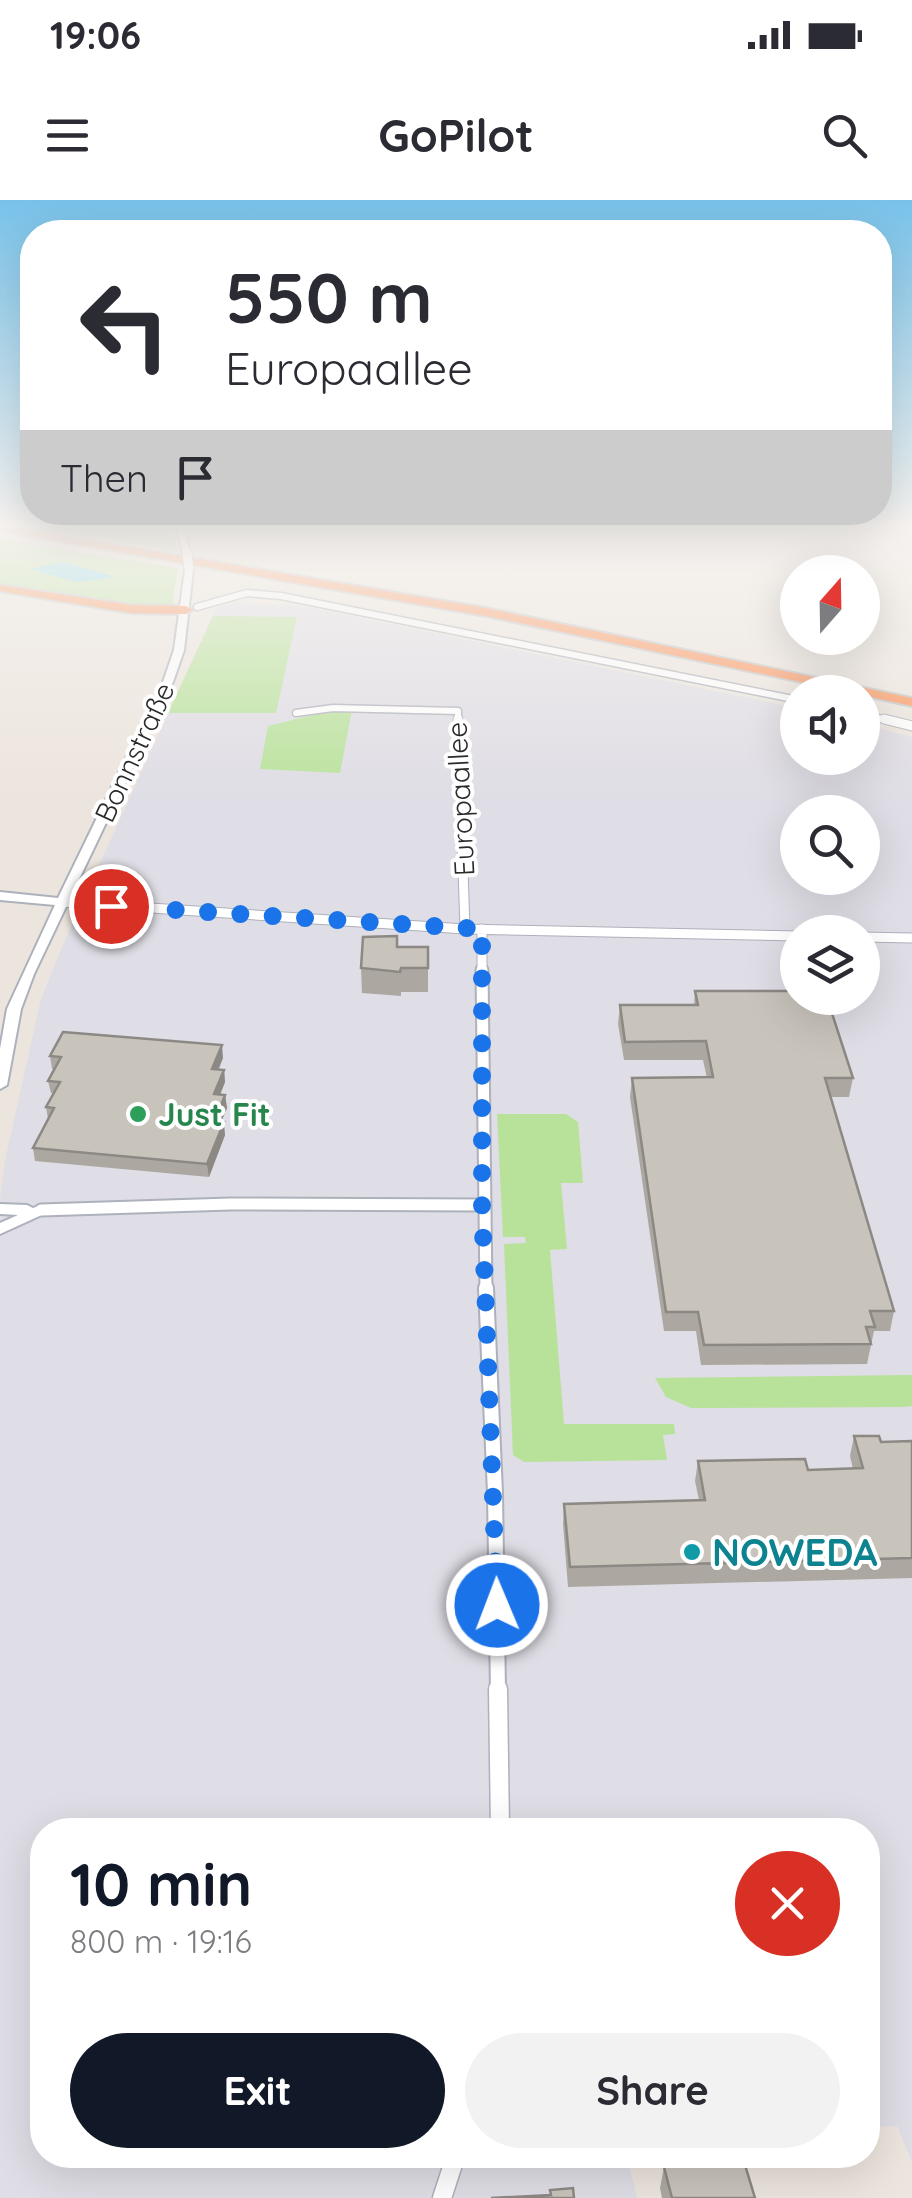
<!DOCTYPE html>
<html lang="en">
<head>
<meta charset="utf-8">
<style>
  body { margin:0; font-family:Quicksand,sans-serif; background:#f2f2f3; color:#2b2b33; height:100vh; display:flex; flex-direction:column; font-size:38px; white-space:nowrap }
  * { box-sizing:border-box; margin:0 }
  p { font-size:32px; color:#7c7c81 }
  .icon { flex:none; width:55px; height:55px; fill:none; stroke:currentColor; stroke-width:2; stroke-linecap:round; stroke-linejoin:round }
  .map { position:relative; flex:1; overflow:hidden }
  .details { position:absolute; left:30px; top:1618px; width:850px; height:350px; display:flex; flex-direction:column; background:#fff; border-radius:40px; box-shadow:0 10px 40px #0002 }
  .details>* { flex:none }
  .guide { position:absolute; left:20px; top:20px; width:872px; height:305px; border-radius:40px; box-shadow:0 10px 40px #0002; background:#fff; color:#2b2b33; overflow:hidden }
  .needle { width:65px; rotate:20deg }
  .buttons { position:absolute; left:780px; top:355px; display:grid; gap:20px }
  .buttons a { display:grid; place-items:center; width:100px; height:100px; border-radius:50%; background:#fff; box-shadow:0 10px 40px #0002; font-size:50px }
  .pin { position:absolute; display:grid; place-items:center; width:85px; height:85px; color:#fff; margin:-42px; border:5px solid #fff; border-radius:50%; box-shadow:0 2px 10px #0007 }
  .me { position:absolute; width:110px; margin:-55px; rotate:359deg; stroke-linejoin:round; filter:drop-shadow(0 0 8px #0008) }
  .turn { display:flex; align-items:center; gap:35px; height:210px; padding:0 40px; font-size:45px }
  .turn .icon { width:130px; height:130px; stroke-width:2.5 }
  .turn b { display:block; font-size:70px; line-height:85px }
  .then { display:flex; align-items:center; height:95px; padding:0 40px; background:#0003; gap:20px; font-size:38px }
  .round { display:grid; place-items:center; flex:none; width:105px; height:105px; border-radius:52px; background:#f2f2f3 }
  .headline { display:flex; align-items:center; justify-content:space-between; height:170px; padding:0 40px }
  h1 { font-size:60px; font-weight:700; line-height:75px; color:#111827 }
  .action { display:flex; gap:20px; margin-top:auto; padding:20px 40px }
  .action a { flex:1; height:115px; border-radius:60px; background:#111827; color:#fff; font-size:40px; font-weight:700; line-height:115px; text-align:center }
  .action a+a { background:#f2f2f3; color:#2b2b33 }
  .status { display:flex; justify-content:space-between; align-items:center; height:70px; padding:0 50px; background:#fff; direction:ltr }
  .status svg { height:28px; fill:currentColor }
  header { display:flex; justify-content:space-between; align-items:center; height:130px; padding:0 40px; background:#fff; font-size:45px; font-weight:700 }
  .map>svg:first-child { display:block }
  .industrial { fill:#dfdde5; fill-rule:evenodd }
  .green { fill:#b8e29a }
  .water { fill:#71d6ed }
  .lines { fill:none; stroke-linecap:round; stroke-linejoin:round }
  .street-far4-casing { stroke:#adb1bb; stroke-width:9 }
  .street-far3-casing { stroke:#adb1bb; stroke-width:11 }
  .street-far2-casing { stroke:#adb1bb; stroke-width:15 }
  .street-far1-casing { stroke:#adb1bb; stroke-width:18 }
  .street-casing { stroke:#adb1bb; stroke-width:21 }
  .secondary-casing { stroke:#adb1bb; stroke-width:4 }
  .highway-casing { stroke:#c4c4c4; stroke-width:4 }
  .street-far4 { stroke:#fff; stroke-width:6 }
  .street-far3 { stroke:#fff; stroke-width:9 }
  .street-far2 { stroke:#fff; stroke-width:11 }
  .street-far1 { stroke:#fff; stroke-width:14 }
  .street { stroke:#fff; stroke-width:18 }
  .secondary { fill:#fff; fill-rule:evenodd }
  .highway { fill:#fc9258; fill-rule:evenodd }
  .secondary-bridge-casing { stroke:#adb1bb; stroke-width:11; stroke-linecap:butt }
  .secondary-bridge { stroke:#fff; stroke-width:9 }
  .wall { fill:#aca8a1 }
  .shaded-wall { fill:#8c8883 }
  .building { fill:#c8c3bb; stroke:#8c8883; stroke-width:2.5 }
  .route { stroke:#1a73e8; stroke-width:18; stroke-dasharray:0 32.4 }
  .leisure-dot { fill:#2e9e5b; stroke:#fff; stroke-width:4 }
  .culture-dot { fill:#0f9aa8; stroke:#fff; stroke-width:4 }
  .labels { text-anchor:middle; dominant-baseline:central; stroke-width:8; stroke-linejoin:round; paint-order:stroke }
  .far-street-label { font-size:28px; fill:#2b2b2b; stroke:#fff }
  .leisure-label { font-size:32px; font-weight:bold; fill:#27864d; stroke:#fff; text-anchor:start }
  .near-culture-label { font-size:38px; font-weight:bold; fill:#0d838f; stroke:#fff; text-anchor:start }
</style>
</head>
<body>
<div class="status"><b>19:06</b><svg viewBox="0 0 49 12"><path d="M0 12V9h3v3zM5 12V6h3v6zM10 12V3h3v9zM15 12V0h3v12zM26 1h20v11H26zM47 4h2v5h-2z"/></svg></div>
<header><svg class="icon" aria-label="menu" viewBox="0 0 24 24"><path d="M4 6h16M4 12h16M4 18h16"/></svg>GoPilot<svg class="icon" aria-label="search" viewBox="0 0 24 24"><circle cx="10" cy="10" r="6"/><path d="M15 15l6 6"/></svg></header>
<div class="map">
<svg width="912" height="1998" viewBox="0 0 912 1998">
  <rect width="100%" height="100%" fill="#ece5dd"/>
  <path class="industrial" d="M238 403 303 406 797 508 798 558H862L863 524 912 537V1962L897 1926 868 1927V1630H42V1955H627L637 1998H0V998L6 956 41 799 64 742 217 406ZM798 612H862V678H798ZM798 732H862V798H798Z"/>
  <path class="green" d="M0 322H149L156 337 153 322H165L172 330 177 352Z
    M0 339 178 368 172 406H128L0 386Z
    M213 416 297 417 276 513H168Z
    M352 510 340 573 260 569 268 526 329 511Z
    M497 914H566L578 922 583 983H561L567 1049 550 1050 564 1224H674L675 1234 663 1235 667 1260 524 1262 513 1255 504 1044 526 1043 525 1037H503Z
    M912 1175V1206L904 1207 691 1208 666 1197 655 1178Z"/>
  <path class="water" d="M62 362 109 375 112 378 77 382 30 369Z"/>
  <g class="lines">
    <g class="street-far4-casing">
      <path id="street-far4" d="M197 407 247 393 281 396 798 500
        M296 513 333 508 458 511V522
        M862 514 894 522"/>
    </g>
    <g class="street-far3-casing">
      <path id="street-far3" d="M458 519 465 729
        M884 519 912 526
        M61 702 465 729 798 736
        M482 729V773
        M862 737 912 738"/>
    </g>
    <g class="street-far2-casing">
      <path id="street-far2" d="M482 770 486 1091
        M41 1010 230 1004 482 1005"/>
    </g>
    <g class="street-far1-casing">
      <path id="street-far1" d="M486 1088 495 1293 498 1492"/>
    </g>
    <g class="street-casing">
      <path id="street" d="M498 1489 500 1630
        M442 1998 456 1955"/>
    </g>
    <g class="secondary-casing">
      <path id="secondary" d="M175 322H183L190 355 183 353Z
        M189 367 193 370 184 450 173 482 34 774 21 809 7 885 0 889V849L7 809 55 705 0 700V692L58 698 163 482 174 450 185 370Z
        M0 1004 27 1005 33 1008 41 1005 49 1010 46 1013 0 1034V1023L18 1015 0 1014Z"/>
    </g>
    <g class="highway-casing">
      <path id="highway" d="M0 325 486 408 912 498V506L862 495V492H849L486 416 0 331Z
        M0 385 132 405 186 406 192 410 186 414 132 413 0 391Z"/>
    </g>
    <use href="#street-far4" class="street-far4"/>
    <use href="#street-far3" class="street-far3"/>
    <use href="#street-far2" class="street-far2"/>
    <use href="#street-far1" class="street-far1"/>
    <use href="#street" class="street"/>
    <use href="#secondary" class="secondary"/>
    <use href="#highway" class="highway"/>
    <g class="secondary-bridge-casing">
      <path id="secondary-bridge" d="M187 353 189 370"/>
    </g>
    <use href="#secondary-bridge" class="secondary-bridge"/>
  </g>
  <path class="wall" d="M398 747H428V792H401V796L362 793 361 768Z
    M695 791 853 878 849 897H831L894 1111 890 1131H874L867 1164 701 1165 696 1131H664L630 897 632 878H707L703 860H624L618 824 620 805H694Z
    M50 856 223 858 219 869 224 870 225 882 220 895H225L227 908 221 922 225 935 209 977 35 961 33 948 48 919 46 907 53 893H51L48 881 55 869H52Z
    M854 1236 881 1242 912 1241V1378L568 1387 563 1324 564 1304 699 1300 695 1281 698 1261 808 1270 853 1269 850 1256Z
    M664 1967 755 1998H662L660 1988Z"/>
  <path class="shaded-wall" d="M222 845 223 858 213 881 212 869Z
    M224 870 225 882 215 907 214 894Z
    M225 895 227 908 216 934 215 921Z
    M224 922 225 935 209 977 207 964Z"/>
  <path class="building" d="M397 736V747H428V768H401L400 772 361 768 363 737Z
    M695 791H798V798H827L853 878H825L894 1111H870L875 1127H866L871 1144 704 1145 698 1112H666L632 878 713 877 706 841 625 842 620 805H698Z
    M63 832 222 845 212 869 224 870 214 894 225 895 215 921 224 922 207 964 33 948 54 908 46 907 60 882 48 881 61 857 50 856Z
    M854 1236H879L881 1242 912 1241V1358L570 1367 564 1304 705 1300 698 1261 805 1259 808 1270 863 1268Z
    M714 1955H742L755 1998H672L664 1967Z
    M573 1988 574 1998H491L551 1995 550 1990Z"/>
  <linearGradient id="sky" x2="0" y2="1"><stop stop-color="#78c2ea"/><stop offset="0.54" stop-color="#f6f3f0"/><stop offset="1" stop-color="#f6f3f0" stop-opacity="0"/></linearGradient>
  <rect width="912" height="601" fill="url(#sky)"/>
  <g class="lines">
    <path class="route" d="M111 706 482 729V1006L497 1405"/>
  </g>
  <circle class="leisure-dot" cx="138" cy="914" r="10"/>
  <circle class="culture-dot" cx="692" cy="1352" r="10"/>
  <g class="labels">
    <g class="far-street-label">
      <text transform="translate(134 552) rotate(-65)">Bonnstraße</text>
      <text transform="translate(460 599) rotate(-93)">Europaallee</text>
    </g>
    <g class="leisure-label">
      <text x="158" y="914">Just Fit</text>
    </g>
    <g class="near-culture-label">
      <text x="712" y="1352">NOWEDA</text>
    </g>
  </g>
</svg>
<div class="buttons">
<a><svg class="needle" viewBox="-14 -14 28 28"><path d="M0-13l5 13h-10z" fill="#e53935"/><path d="M0 13l5-13h-10z" fill="#7c7c81"/></svg></a>
<a><svg class="icon" aria-label="sound" viewBox="0 0 24 24"><path d="M4 9h4l5-4v14l-5-4H4zM17 9q2 3 0 6"/></svg></a>
<a><svg class="icon" aria-label="search" viewBox="0 0 24 24"><circle cx="10" cy="10" r="6"/><path d="M15 15l6 6"/></svg></a>
<a><svg class="icon" aria-label="layers" viewBox="0 0 24 24"><path d="M12 4l9 5-9 5-9-5zM3 14l9 5 9-5"/></svg></a>
</div>
<div class="pin" style="left:111px;top:706px;background:#d93025"><svg class="icon" aria-label="arrive" viewBox="0 0 24 24"><path d="M6 21V4h12l-3 4 3 4H6"/></svg></div>
<svg class="me" style="left:497px;top:1405px" viewBox="-20 -20 40 40"><circle r="17" fill="#1a73e8" stroke="#fff" stroke-width="3"/><path d="M0-11L8 9 0 5-8 9z" fill="#fff"/></svg>
<div class="guide">
<div class="turn"><svg class="icon" aria-label="left" viewBox="0 0 24 24"><path d="M17 20v-9H6M10 6l-5 5 5 5"/></svg><div><b>550 m</b>Europaallee</div></div>
<div class="then">Then<svg class="icon" aria-label="arrive" viewBox="0 0 24 24"><path d="M6 21V4h12l-3 4 3 4H6"/></svg></div>
</div>
<section class="details">
<div class="headline"><div><h1>10 min</h1><p>800 m · 19:16</p></div><a class="round" style="background:#d93025;color:#fff"><svg class="icon" aria-label="close" viewBox="0 0 24 24"><path d="M6 6l12 12M18 6L6 18"/></svg></a></div>
<div class="action"><a>Exit</a><a>Share</a></div>
</section>
</div>
</body>
</html>
